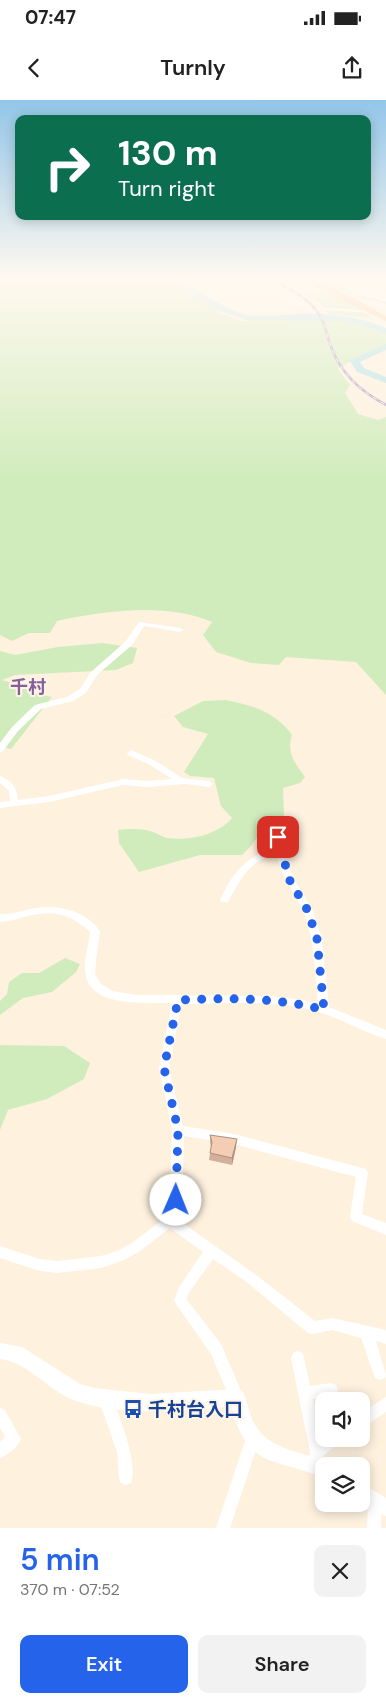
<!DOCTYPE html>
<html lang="en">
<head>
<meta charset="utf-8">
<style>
  body { margin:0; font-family:"DM Sans","Noto Sans JP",sans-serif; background:#f2f2f2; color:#222; height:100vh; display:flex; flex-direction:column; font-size:19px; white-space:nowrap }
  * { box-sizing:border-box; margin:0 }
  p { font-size:16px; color:#767676 }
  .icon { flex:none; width:28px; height:28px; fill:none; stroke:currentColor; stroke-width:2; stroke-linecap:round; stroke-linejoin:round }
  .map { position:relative; height:1428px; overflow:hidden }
  .side { display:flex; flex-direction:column; background:#fff; flex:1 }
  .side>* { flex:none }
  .banner { position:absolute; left:15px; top:15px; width:356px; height:105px; border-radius:10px; box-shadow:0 2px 12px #0003; background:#0b6e4f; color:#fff; overflow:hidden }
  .controls { position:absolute; left:315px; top:1292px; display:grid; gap:10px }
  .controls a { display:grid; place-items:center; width:55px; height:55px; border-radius:10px; background:#fff; box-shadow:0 2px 12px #0003; font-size:25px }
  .pin { position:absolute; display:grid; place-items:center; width:42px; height:42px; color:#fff; margin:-21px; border-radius:10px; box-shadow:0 2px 8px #0006 }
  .me { position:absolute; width:55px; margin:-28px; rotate:1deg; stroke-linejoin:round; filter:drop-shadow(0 0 4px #0008) }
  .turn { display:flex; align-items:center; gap:18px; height:105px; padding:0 20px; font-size:22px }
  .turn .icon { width:65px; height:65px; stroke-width:2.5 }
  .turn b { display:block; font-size:35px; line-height:42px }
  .round { display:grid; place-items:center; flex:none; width:52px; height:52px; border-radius:10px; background:#f2f2f2 }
  .headline { display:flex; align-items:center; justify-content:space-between; height:85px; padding:0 20px }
  h1 { font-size:30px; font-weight:600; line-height:38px; color:#2563eb }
  .cta { display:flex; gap:10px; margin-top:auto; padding:10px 20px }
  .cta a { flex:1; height:58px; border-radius:10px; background:#2563eb; color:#fff; font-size:20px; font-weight:600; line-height:58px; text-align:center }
  .cta a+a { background:#f2f2f2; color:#222 }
  .status { display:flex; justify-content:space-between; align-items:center; height:35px; padding:0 25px; background:#fff; direction:ltr }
  .status svg { height:14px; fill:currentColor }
  header { display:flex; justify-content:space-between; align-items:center; height:65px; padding:0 20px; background:#fff; font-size:22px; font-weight:600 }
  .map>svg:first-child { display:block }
  .green { fill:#d1ecbc }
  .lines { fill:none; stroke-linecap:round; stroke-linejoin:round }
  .stream { stroke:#97d2db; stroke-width:1 }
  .river { fill:#b2e2e8; fill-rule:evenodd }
  .minor { fill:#fff; fill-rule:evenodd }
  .tertiary { fill:#fff; fill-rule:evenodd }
  .trunk { fill:#fec092; fill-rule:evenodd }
  .rail-casing { stroke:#b39dc7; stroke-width:2.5 }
  .rail { stroke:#fff5e6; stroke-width:1; stroke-dasharray:4.5; stroke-linecap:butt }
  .wall { fill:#d3b09b }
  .shaded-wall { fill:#ac907e }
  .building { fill:#f5cdb4; stroke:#ac907e }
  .route { stroke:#2563eb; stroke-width:9; stroke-dasharray:0 16.2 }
  .labels { text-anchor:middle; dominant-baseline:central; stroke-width:4; stroke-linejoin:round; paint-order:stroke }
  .neighbourhood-label { font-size:18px; font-weight:bold; fill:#855f9a; stroke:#fff5e6 }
  .near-transit-label { font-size:19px; font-weight:bold; fill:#164399; stroke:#fff5e6; text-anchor:start }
</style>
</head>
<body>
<div class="status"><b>07:47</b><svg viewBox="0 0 49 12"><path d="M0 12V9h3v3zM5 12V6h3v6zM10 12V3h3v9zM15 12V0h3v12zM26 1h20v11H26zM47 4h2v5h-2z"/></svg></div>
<header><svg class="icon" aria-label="back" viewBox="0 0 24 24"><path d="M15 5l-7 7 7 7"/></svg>Turnly<svg class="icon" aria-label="share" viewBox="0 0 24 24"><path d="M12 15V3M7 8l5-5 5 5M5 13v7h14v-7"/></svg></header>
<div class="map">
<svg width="386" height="1428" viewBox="0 0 386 1428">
  <rect width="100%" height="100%" fill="#fef1de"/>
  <path class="green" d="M0 180H171L221 214 242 221 310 218 342 220 365 225 386 232V245L365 253 338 269 350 285 345 293 358 314 378 320 386 317V595L356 562 286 557 279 565 251 563 216 552 203 535 212 522C165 502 105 511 57 521L50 533H29L12 541 0 535Z
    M322 189 360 208 371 218 329 214 321 204 305 195Z
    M103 543 137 548 133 563 116 570 15 575 2 580 26 587 32 593 52 597 11 649 0 647V551L15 555 58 547Z
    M225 600C252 605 275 612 292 635 286 653 295 663 305 677L300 683 283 688 284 716 262 730 251 746 242 755H200L139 772 119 743 118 730C130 729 140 728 153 732 157 733 162 737 167 738 189 741 218 735 232 718L221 706 214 678 190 676 184 672 208 634 183 627 174 616 203 601Z
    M65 858 80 864 76 872 52 892 23 898 0 915V901L7 894 9 882 22 873H39Z
    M0 945 64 946 90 963 84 979 47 999 8 1010 0 1030Z"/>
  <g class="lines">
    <path class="stream" d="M323 180 358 196 386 203"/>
    <path class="river" d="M170 180C186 180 222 209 246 215 262 218 279 215 295 214 326 213 357 216 386 228V234L361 225 338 221 246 220 210 207Z
      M386 244V250L360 262 364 268 386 277V283L357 272 350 261 352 259Z"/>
    <path class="minor" d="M236 180H242L312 207 373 211 375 212 373 213 311 209Z
      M339 180C356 180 368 193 386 191V193L370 195 386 199V201L365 196 350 197 352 195 370 193Z
      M362 180H381C377 182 366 182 362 180Z
      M139 522 180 528 184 530 180 532 144 526 132 545 97 575 86 593 73 601 41 609 18 631 3 651 0 652V643L12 627 35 605 67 597 80 589 91 572 126 541Z
      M131 650 156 661 182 678 209 681 213 684 209 687 185 684 148 687 123 685 49 702 0 708V702L10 701 9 691 0 683V676C12 681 17 687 18 700L49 696 123 679 148 681 172 679 150 665 128 655 127 653Z
      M277 723 281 726 288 765 294 779 313 811 322 839 329 907 386 930V939C358 930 333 914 304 908 264 900 223 904 182 904L169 968 183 1026 234 1034 366 1069 368 1073 362 1114 386 1123V1135L352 1121 350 1117 356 1077 234 1044 184 1036 182 1100 177 1119 256 1175 315 1221 332 1218 386 1230V1244L376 1241 386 1275 385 1278 380 1280 375 1278 361 1238 332 1230 313 1234 308 1233 248 1183 213 1159 188 1194 187 1200 221 1244 244 1298 242 1303 237 1305 232 1303 211 1254 174 1201 179 1187 203 1152 170 1128 140 1151 124 1160 101 1168 57 1173 40 1171 0 1158V1146L40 1159 57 1161 101 1156 117 1151 132 1143 165 1118 170 1100 172 1030 159 968 172 903C146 902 88 909 85 871 84 858 89 845 90 832 68 812 52 810 24 817 16 819 8 822 0 822V814C12 815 24 810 35 808 59 804 86 811 100 831L96 860 95 874 100 883 112 891 137 895 269 896 304 900 318 904C315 873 315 841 304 813 295 791 280 778 277 753 247 763 242 777 228 802H222L220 800C233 771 246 757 276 747L273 726Z
      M298 1251 303 1253 310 1286 331 1283 336 1285 338 1290 336 1295 331 1297 313 1299 321 1339 324 1338V1339H340L338 1344 323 1356 320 1370 315 1372 310 1370 308 1365 310 1352 291 1258 293 1253Z
      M105 1291 110 1293C118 1313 139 1363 131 1383L126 1385 121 1383 119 1378 117 1352 98 1298 100 1293Z
      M386 1297V1312L361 1329V1313Z
      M0 1308 5 1310 21 1339C18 1347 8 1355 0 1358V1342L5 1337 0 1328Z
      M253 1331 258 1333 260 1338 230 1428H216L246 1338 248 1333Z
      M375 1396 380 1398 382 1403 381 1428H367L368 1403 370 1398Z"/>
    <path class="tertiary" d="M0 1243 22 1247 80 1284 94 1288 150 1294 237 1289 243 1292C248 1303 249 1315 255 1325 270 1351 305 1352 330 1363L332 1366H324V1378C273 1357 249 1370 231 1307 181 1310 124 1317 76 1301 48 1291 30 1263 0 1259Z
      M361 1383 386 1398V1416L368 1410 361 1404Z"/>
    <path class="trunk" d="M300 180C330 179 360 203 386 216V221Z"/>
    <g class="rail-casing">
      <path id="rail" d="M270 180C286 187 304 195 315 209 324 219 326 232 330 244 340 273 360 291 386 305"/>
    </g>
    <use href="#rail" class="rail"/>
  </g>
  <path class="wall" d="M210 1035 236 1047 232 1065 209 1060 210 1053 211 1047 210 1042Z"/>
  <path class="shaded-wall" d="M237 1039 236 1047 232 1065V1058Z"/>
  <path class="building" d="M210 1035 237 1039 232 1058 210 1053 212 1042Z"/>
  <linearGradient id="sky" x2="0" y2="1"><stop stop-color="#92c6e8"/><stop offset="0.47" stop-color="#fff9f0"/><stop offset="1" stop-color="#fff9f0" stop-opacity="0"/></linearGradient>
  <rect width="386" height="380" fill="url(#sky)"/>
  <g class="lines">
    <path class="route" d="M176 1100 178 1030 164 968 178 900C226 898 277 897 324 910L317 839 308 811 289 779 278 737"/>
  </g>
  <defs>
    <g id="bus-bare" transform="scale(1.5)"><path d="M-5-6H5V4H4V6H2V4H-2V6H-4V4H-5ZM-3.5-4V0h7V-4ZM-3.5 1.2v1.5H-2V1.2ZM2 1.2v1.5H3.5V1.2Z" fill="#1a4fb4" stroke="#fff5e6" stroke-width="2.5" paint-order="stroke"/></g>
  </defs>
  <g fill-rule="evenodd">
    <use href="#bus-bare" x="133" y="1309"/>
  </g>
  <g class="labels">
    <g class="neighbourhood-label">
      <text x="28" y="587">千村</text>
    </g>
    <g class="near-transit-label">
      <text x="148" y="1309">千村台入口</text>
    </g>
  </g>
</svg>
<div class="controls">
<a><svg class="icon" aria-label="sound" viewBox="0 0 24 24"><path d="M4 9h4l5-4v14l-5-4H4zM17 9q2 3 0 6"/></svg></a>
<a><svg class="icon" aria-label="layers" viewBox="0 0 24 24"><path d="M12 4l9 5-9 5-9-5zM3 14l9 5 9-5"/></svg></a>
</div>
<div class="pin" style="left:278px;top:737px;background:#d93025"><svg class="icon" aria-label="arrive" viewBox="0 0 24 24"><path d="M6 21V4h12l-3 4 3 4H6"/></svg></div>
<svg class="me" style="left:176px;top:1100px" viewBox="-20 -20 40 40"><circle r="19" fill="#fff"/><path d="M0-13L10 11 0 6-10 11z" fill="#2563eb"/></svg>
<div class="banner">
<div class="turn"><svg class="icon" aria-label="right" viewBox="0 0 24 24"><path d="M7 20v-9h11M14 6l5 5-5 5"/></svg><div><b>130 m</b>Turn right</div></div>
</div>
</div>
<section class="side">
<div class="headline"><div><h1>5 min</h1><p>370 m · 07:52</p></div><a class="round"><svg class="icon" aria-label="close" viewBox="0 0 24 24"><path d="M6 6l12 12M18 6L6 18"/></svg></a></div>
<div class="cta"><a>Exit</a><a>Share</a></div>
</section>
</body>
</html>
